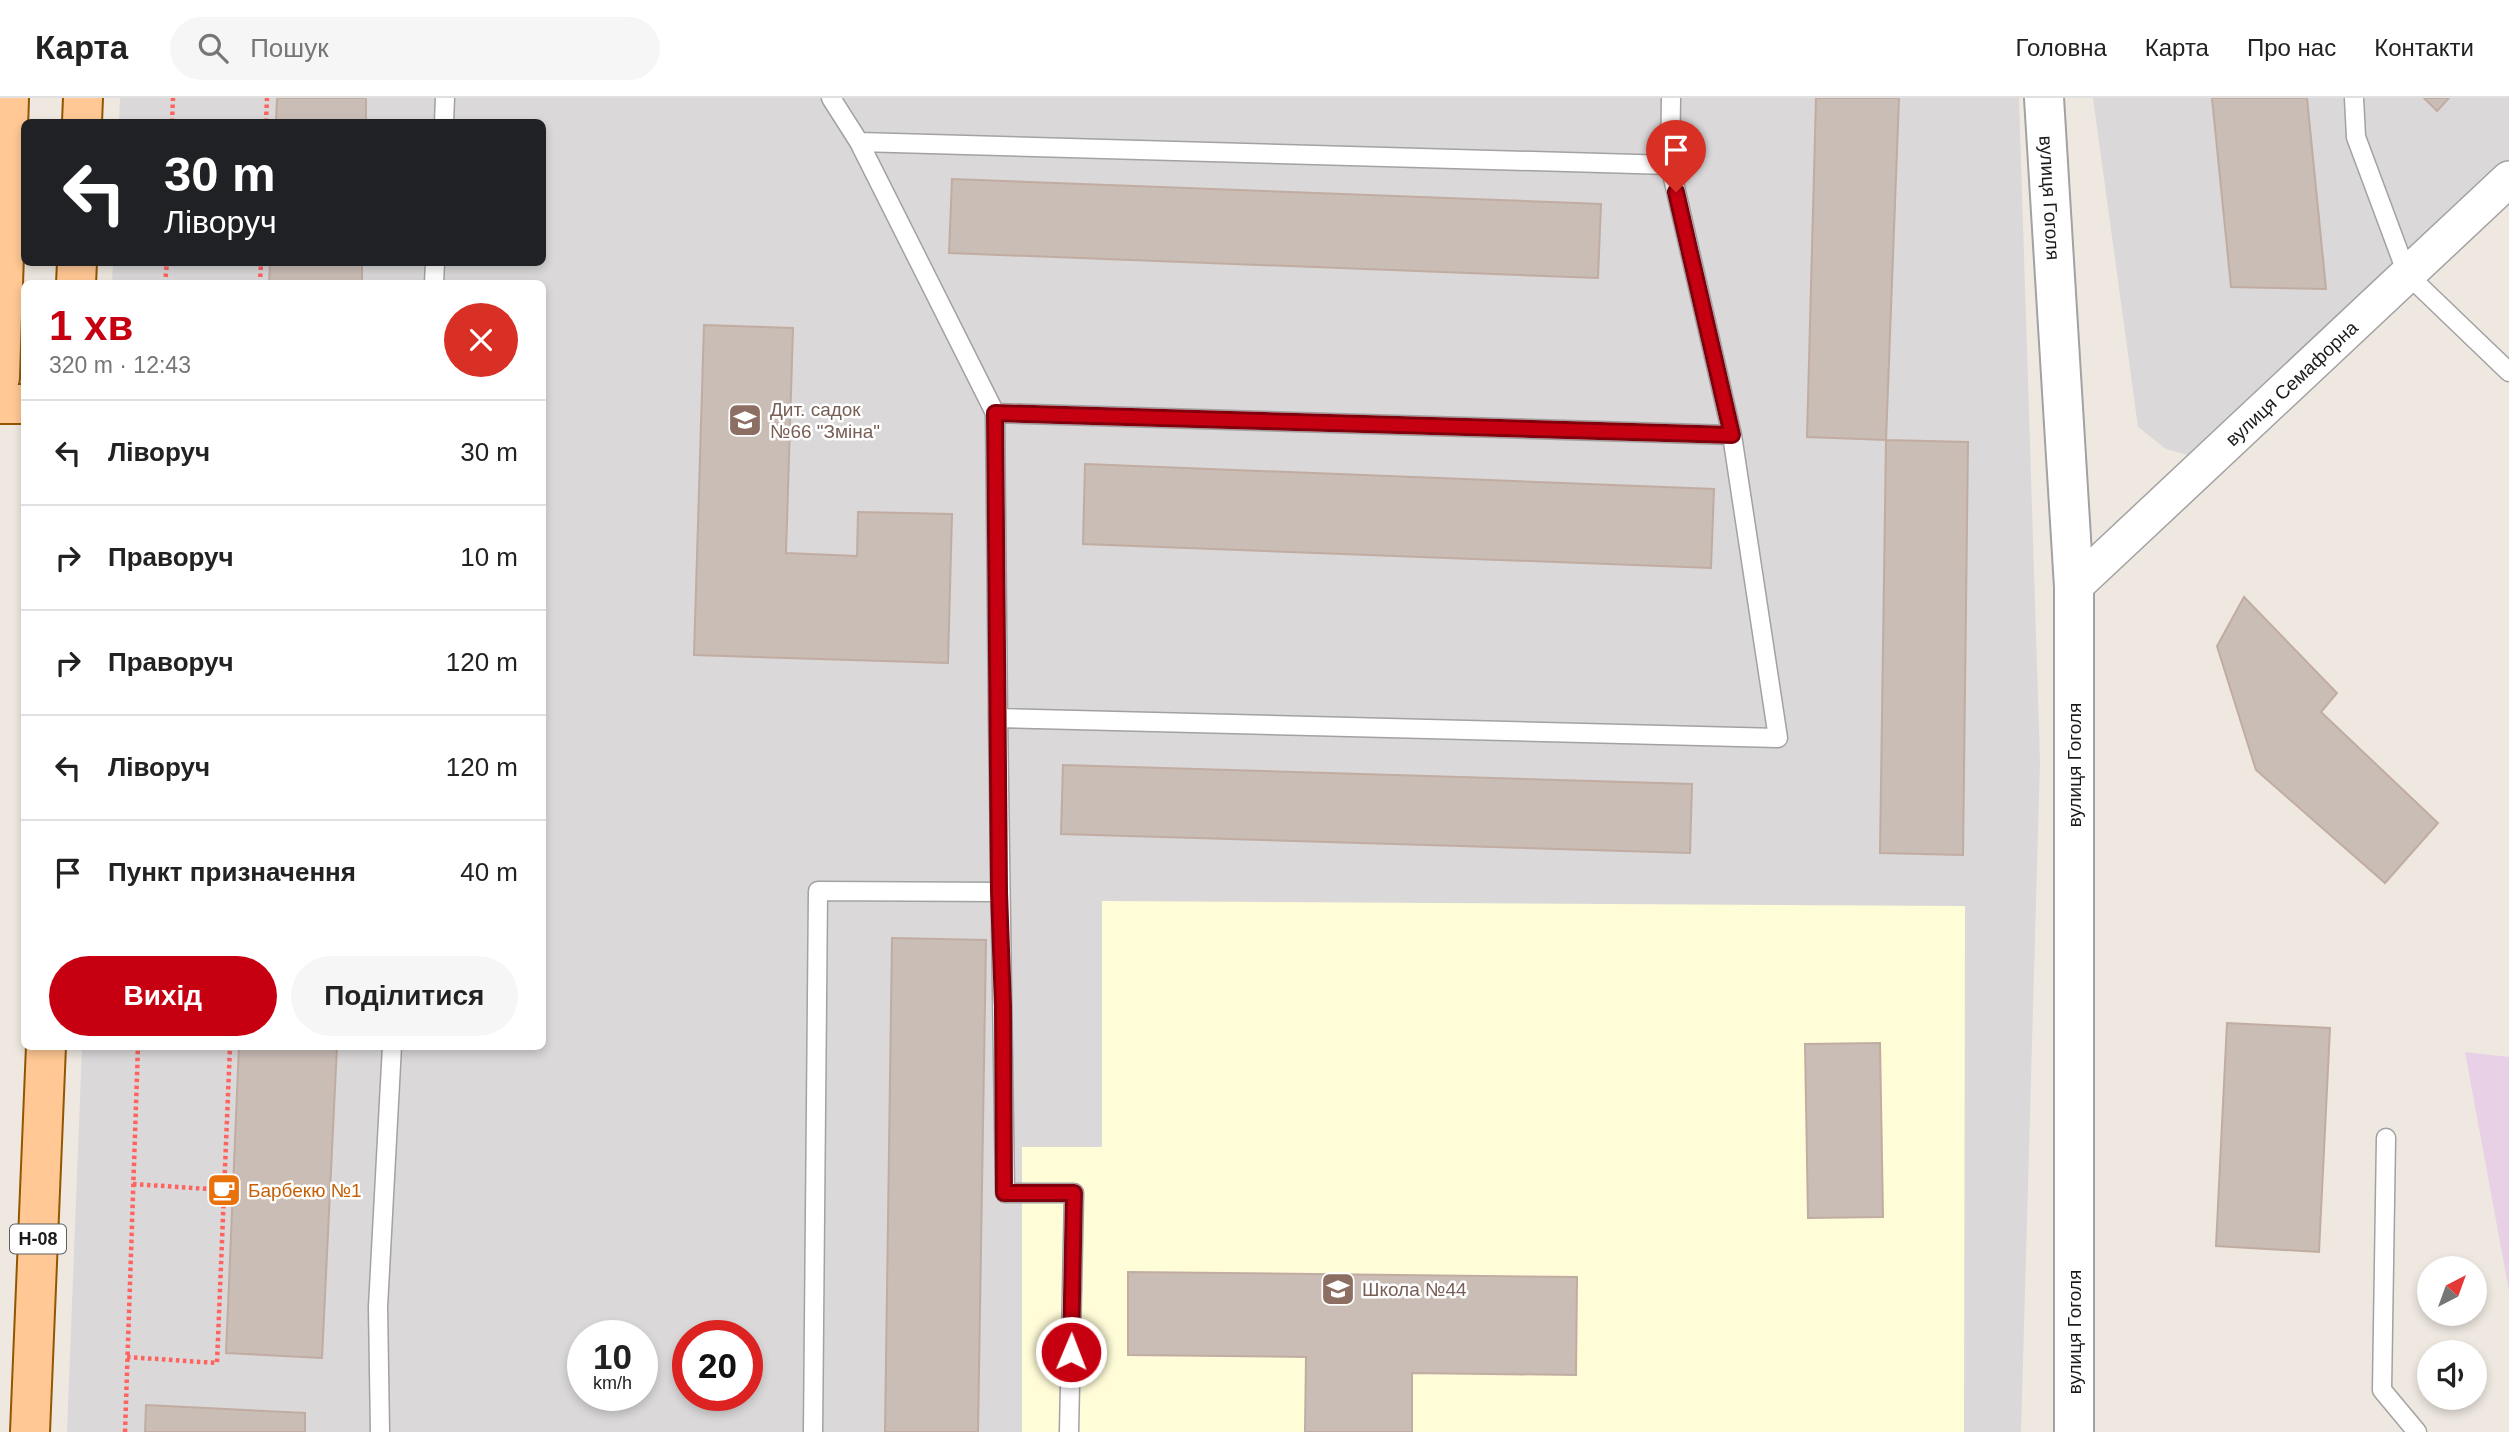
<!DOCTYPE html>
<html lang="uk">
<head>
<meta charset="utf-8">
<style>
  body { margin:0; font-family:Arial,sans-serif; background:#f6f6f6; color:#222; height:100vh; display:flex; flex-direction:column; font-size:26px; white-space:nowrap }
  * { box-sizing:border-box; margin:0 }
  p { font-size:23px; color:#767676 }
  .icon { flex:none; width:38px; height:38px; fill:none; stroke:currentColor; stroke-width:2; stroke-linecap:round; stroke-linejoin:round }
  .map { position:relative; flex:1; overflow:hidden }
  .details { position:absolute; left:21px; top:182px; width:525px; height:770px; display:flex; flex-direction:column; background:#fff; border-radius:10px; box-shadow:0 4px 10px #0003 }
  .details>* { flex:none }
  .guide { position:absolute; left:21px; top:21px; width:525px; height:147px; border-radius:10px; box-shadow:0 4px 10px #0003; background:#202124; color:#fff; overflow:hidden }
  .needle { width:46px; rotate:41deg }
  .buttons { position:absolute; left:2417px; top:1158px; display:grid; gap:14px }
  .buttons a { display:grid; place-items:center; width:70px; height:70px; border-radius:50%; background:#fff; box-shadow:0 4px 10px #0003; font-size:35px }
  .speed { position:absolute; left:567px; top:1222px; display:flex; gap:14px; font-size:35px; font-weight:700; text-align:center }
  .speed>* { display:grid; place-content:center; width:91px; height:91px; border-radius:50%; background:#fff; box-shadow:0 4px 10px #0003; line-height:1 }
  .speed small { font-size:18px; font-weight:400 }
  .speed .limit { border:10px solid #d22; background:#fff; color:#111 }
  .pin { position:absolute; display:grid; place-items:center; width:60px; height:60px; color:#fff; margin:-72px -30px; border-radius:50% 50% 50% 0; rotate:-45deg; box-shadow:0 0 7px #0007 }
  .pin .icon { rotate:45deg }
  .me { position:absolute; width:77px; margin:-38px; rotate:1deg; stroke-linejoin:round; filter:drop-shadow(0 0 5px #0008) }
  .turn { display:flex; align-items:center; gap:24px; height:147px; padding:0 28px; font-size:32px }
  .turn .icon { width:91px; height:91px; stroke-width:2.5 }
  .turn b { display:block; font-size:49px; line-height:60px }
  .round { display:grid; place-items:center; flex:none; width:74px; height:74px; border-radius:37px; background:#f6f6f6 }
  .overview { display:flex; align-items:center; justify-content:space-between; height:119px; padding:0 28px }
  h1 { font-size:42px; font-weight:700; line-height:52px; color:#c70011 }
  .primary-button { display:flex; gap:14px; margin-top:auto; padding:14px 28px }
  .primary-button a { flex:1; height:80px; border-radius:42px; background:#c70011; color:#fff; font-size:28px; font-weight:700; line-height:80px; text-align:center }
  .primary-button a+a { background:#f6f6f6; color:#222 }
  ul { padding:0; list-style:none }
  li { display:flex; align-items:center; gap:21px; height:105px; padding:0 28px; border-top:2px solid #e0e0e0 }
  li div { flex:1 }
  li b { display:block; font-size:26px }
  li em { font-style:normal }
  header { display:flex; align-items:center; gap:42px; box-sizing:border-box; height:98px; padding:0 35px; background:#fff; border-bottom:2px solid #e0e0e0 }
  header strong { font-size:33px }
  nav { display:flex; gap:38px; margin-inline-start:auto; font-size:24px }
  .search { width:490px; height:63px; background:#f6f6f6; display:flex; align-items:center; gap:18px; box-sizing:border-box; padding:0 24px; border-radius:38px; color:#767676; font-size:26px }
  .map>svg:first-child { display:block }
  .residential { fill:#dad8d8; fill-rule:evenodd }
  .industrial { fill:#e8d1e6 }
  .education { fill:#fffcd8 }
  .building { fill:#cabdb6; stroke:#c1aca1; stroke-width:2 }
  .lines { fill:none; stroke-linecap:round; stroke-linejoin:round }
  .service-casing { stroke:#a2a2a2; stroke-width:21 }
  .minor-casing { stroke:#a2a2a2; stroke-width:38 }
  .tertiary-casing { stroke:#a2a2a2; stroke-width:42 }
  .primary-casing { stroke:#935600; stroke-width:42 }
  .path { stroke:#ff6360; stroke-width:4.5; stroke-dasharray:3.5 3.5; stroke-linecap:butt }
  .service { stroke:#fff; stroke-width:18 }
  .minor { stroke:#fff; stroke-width:35 }
  .tertiary { stroke:#fff; stroke-width:38 }
  .primary { stroke:#ffc894; stroke-width:38 }
  .route-casing { stroke:#81000b; stroke-width:18 }
  .route { stroke:#c70011; stroke-width:12 }
  .labels { text-anchor:middle; dominant-baseline:central; stroke-width:5; stroke-linejoin:round; paint-order:stroke }
  .shield { fill:#fff; stroke:#5f5f5f; stroke-width:2 }
  .shield-label { font-size:18px; font-weight:bold; fill:#1b1b1b }
  .street-label { font-size:19px; fill:#1b1b1b; stroke:#fff }
  .education-label { font-size:19px; fill:#785e54; stroke:#fff; text-anchor:start }
  .food-label { font-size:19px; fill:#c56008; stroke:#fff; text-anchor:start }
</style>
</head>
<body>
<header>
<strong>Карта</strong>
<div class="search"><svg class="icon" aria-label="search" viewBox="0 0 24 24"><circle cx="10" cy="10" r="6"/><path d="M15 15l6 6"/></svg>Пошук</div>
<nav><a>Головна</a><a>Карта</a><a>Про нас</a><a>Контакти</a></nav>
</header>
<div class="map">
<svg width="2509" height="1334" viewBox="0 0 2509 1334">
  <rect width="100%" height="100%" fill="#eee8e0"/>
  <path class="residential" d="M120 0H2019L2040 663 2021 1334H67L82 949 542 948V186L112 185 113 165 542 164V24H119ZM583 1237H642V1297H583ZM688 1237H747V1297H688Z
    M2093 0H2509V64L2208 343 2188 357 2166 351 2138 329Z"/>
  <path class="industrial" d="M2465 954 2509 959V1193Z"/>
  <path class="education" d="M1102 803 1965 808 1964 1334H1022V1049H1102Z"/>
  <path class="building" d="M277 0H366V24H276Z
    M1816 0H1899L1886 342 1807 339Z
    M2212 0H2307L2326 191 2231 189Z
    M2424 0H2449L2437 13Z
    M952 81 1601 106 1598 180 949 155Z
    M270 164H362V186H269Z
    M704 227 793 230 786 455 857 458 858 414 952 416 948 565 694 557Z
    M1886 342 1968 344 1963 757 1880 755Z
    M1085 366 1714 391 1711 470 1083 446Z
    M2244 499 2337 595 2321 614 2438 725 2385 785 2256 672 2217 548Z
    M1063 667 1692 686 1690 755 1061 736Z
    M892 840 986 842 978 1334H885Z
    M2227 925 2330 930 2319 1154 2216 1148Z
    M1880 945 1883 1119 1808 1120 1805 946Z
    M239 948H337L322 1260 226 1255Z
    M1128 1174 1577 1179 1576 1277 1412 1275V1334H1305L1306 1259 1128 1257Z
    M146 1307 305 1315V1334H145Z"/>
  <g class="lines">
    <g class="service-casing">
      <path id="service" d="M831 0 859 44 1670 67 1671 0
        M2354 0 2356 39 2407 176 2509 274
        M444 24 445 0
        M859 44 995 315 1732 337 1670 67
        M434 186 435 164
        M995 315 998 620 1778 640 1732 337
        M998 620 1005 1095H1074L1069 1334
        M2386 1040 2382 1292 2417 1334
        M380 1334 378 1209 392 948
        M813 1334 818 793 999 794"/>
    </g>
    <g class="minor-casing">
      <g id="minor">
        <path id="s1" d="M2074 489 2509 81"/>
      </g>
    </g>
    <g class="tertiary-casing">
      <g id="tertiary">
        <path id="s2" d="M2044 0 2074 489V1334"/>
      </g>
    </g>
    <g class="primary-casing">
      <path id="primary" d="M82 24 83 0
        M76 186 77 164
        M0 280 9 0
        M0 306H24
        M30 1334 46 948"/>
    </g>
    <path class="path" d="M172 24 173 0
      M266 24 267 0
      M165 186 167 164
      M260 186 261 164
      M133 1086 224 1092
      M127 1259 217 1265 230 948
      M125 1334 138 948"/>
    <use href="#service" class="service"/>
    <use href="#minor" class="minor"/>
    <use href="#tertiary" class="tertiary"/>
    <use href="#primary" class="primary"/>
  </g>
  <g class="lines">
    <g class="route-casing">
      <path id="route" d="M1071 1254 1074 1095H1004L1003 909 999 794 995 315 1732 337 1676 94"/>
    </g>
    <use href="#route" class="route"/>
  </g>
  <defs>
    <g id="school-square" transform="scale(1.75)"><rect x="-9" y="-9" width="18" height="18" rx="4" fill="#8d6e63" stroke="#fff"/><path d="M0-5L7-2L0 1L-7-2ZM-4 1L0 2.5L4 1V4Q0 6-4 4Z" fill="#fff"/></g>
    <g id="cafe-square" transform="scale(1.75)"><rect x="-9" y="-9" width="18" height="18" rx="4" fill="#e8710a" stroke="#fff"/><path d="M-5.5-4.5H6V0H3Q3 3.5 0 3.5H-2.5Q-5.5 3.5-5.5 0ZM3-3.2v2h1.7v-2ZM-6 4.5H4V6H-6Z" fill="#fff"/></g>
  </defs>
  <g fill-rule="evenodd">
    <use href="#school-square" x="745" y="322"/>
    <use href="#cafe-square" x="224" y="1092"/>
    <use href="#school-square" x="1338" y="1191"/>
  </g>
  <g class="labels">
    <rect class="shield" x="10" y="1126.5" width="56" height="29" rx="5"/>
    <g class="shield-label">
      <text x="38" y="1141">Н-08</text>
    </g>
    <g class="street-label">
      <text stroke="none"><textPath href="#s2" startOffset="100">вулиця Гоголя</textPath></text>
      <text stroke="none"><textPath href="#s1" startOffset="298">вулиця Семафорна</textPath></text>
      <text transform="translate(2074 667) rotate(-90)">вулиця Гоголя</text>
      <text transform="translate(2074 1234) rotate(-90)">вулиця Гоголя</text>
    </g>
    <g class="education-label">
      <text x="770" y="311">Дит. садок<tspan x="770" dy="22">№66 "Зміна"</tspan></text>
      <text x="1362" y="1191">Школа №44</text>
    </g>
    <g class="food-label">
      <text x="248" y="1092">Барбекю №1</text>
    </g>
  </g>
</svg>
<div class="buttons">
<a><svg class="needle" viewBox="-14 -14 28 28"><path d="M0-13l5 13h-10z" fill="#e53935"/><path d="M0 13l5-13h-10z" fill="#767676"/></svg></a>
<a><svg class="icon" aria-label="sound" viewBox="0 0 24 24"><path d="M4 9h4l5-4v14l-5-4H4zM17 9q2 3 0 6"/></svg></a>
</div>
<div class="speed"><div>10<small>km/h</small></div><div class="limit">20</div></div>
<div class="pin" style="left:1676px;top:94px;background:#d93025"><svg class="icon" aria-label="arrive" viewBox="0 0 24 24"><path d="M6 21V4h12l-3 4 3 4H6"/></svg></div>
<svg class="me" style="left:1071px;top:1254px" viewBox="-20 -20 40 40"><circle r="17" fill="#c70011" stroke="#fff" stroke-width="3"/><path d="M0-11L8 9 0 5-8 9z" fill="#fff"/></svg>
<div class="guide">
<div class="turn"><svg class="icon" aria-label="left" viewBox="0 0 24 24"><path d="M17 20v-9H6M10 6l-5 5 5 5"/></svg><div><b>30 m</b>Ліворуч</div></div>
</div>
<section class="details">
<div class="overview"><div><h1>1 хв</h1><p>320 m · 12:43</p></div><a class="round" style="background:#d93025;color:#fff"><svg class="icon" aria-label="close" viewBox="0 0 24 24"><path d="M6 6l12 12M18 6L6 18"/></svg></a></div>
<ul>
<li><svg class="icon" aria-label="left" viewBox="0 0 24 24"><path d="M17 20v-9H6M10 6l-5 5 5 5"/></svg><div><b>Ліворуч</b></div><em>30 m</em></li>
<li><svg class="icon" aria-label="right" viewBox="0 0 24 24"><path d="M7 20v-9h11M14 6l5 5-5 5"/></svg><div><b>Праворуч</b></div><em>10 m</em></li>
<li><svg class="icon" aria-label="right" viewBox="0 0 24 24"><path d="M7 20v-9h11M14 6l5 5-5 5"/></svg><div><b>Праворуч</b></div><em>120 m</em></li>
<li><svg class="icon" aria-label="left" viewBox="0 0 24 24"><path d="M17 20v-9H6M10 6l-5 5 5 5"/></svg><div><b>Ліворуч</b></div><em>120 m</em></li>
<li><svg class="icon" aria-label="arrive" viewBox="0 0 24 24"><path d="M6 21V4h12l-3 4 3 4H6"/></svg><div><b>Пункт призначення</b></div><em>40 m</em></li>
</ul>
<div class="primary-button"><a>Вихід</a><a>Поділитися</a></div>
</section>
</div>
</body>
</html>
